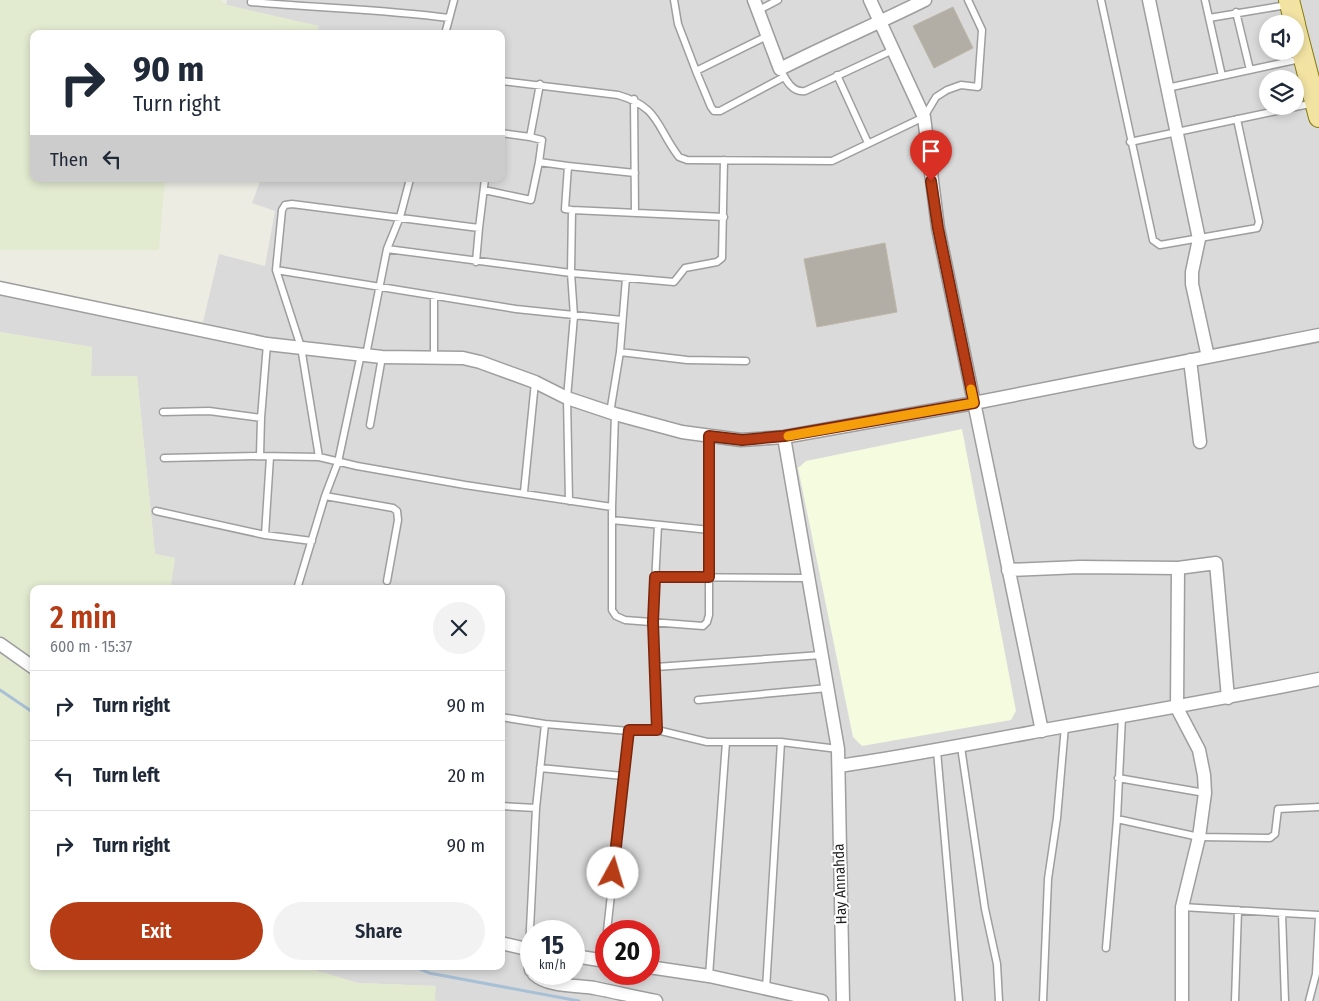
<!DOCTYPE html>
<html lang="en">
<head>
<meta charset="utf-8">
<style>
  body { margin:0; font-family:"Fira Sans Condensed",sans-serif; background:#f2f2f3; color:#1f2937; height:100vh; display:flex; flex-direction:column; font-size:19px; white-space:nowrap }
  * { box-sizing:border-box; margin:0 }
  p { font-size:16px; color:#747a83 }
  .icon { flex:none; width:28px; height:28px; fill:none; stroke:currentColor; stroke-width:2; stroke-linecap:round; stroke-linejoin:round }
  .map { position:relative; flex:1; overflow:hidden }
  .panel { position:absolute; left:30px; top:585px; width:475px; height:385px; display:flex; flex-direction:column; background:#fff; border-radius:10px; box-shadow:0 2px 8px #0003 }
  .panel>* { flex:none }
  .guide { position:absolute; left:30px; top:30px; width:475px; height:152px; border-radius:10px; box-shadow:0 2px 8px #0003; background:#fff; color:#1f2937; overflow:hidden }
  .fabs { position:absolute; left:1259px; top:15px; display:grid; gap:10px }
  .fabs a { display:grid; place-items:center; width:45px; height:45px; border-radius:50%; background:#fff; box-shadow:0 2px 8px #0003; font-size:25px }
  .speed { position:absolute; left:520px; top:920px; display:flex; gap:10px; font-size:25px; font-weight:700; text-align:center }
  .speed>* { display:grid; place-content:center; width:65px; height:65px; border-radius:50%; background:#fff; box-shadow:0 2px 8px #0003; line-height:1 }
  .speed small { font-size:12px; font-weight:400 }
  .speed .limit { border:8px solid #d22; background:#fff; color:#111 }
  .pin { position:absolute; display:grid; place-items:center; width:42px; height:42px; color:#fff; margin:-51px -21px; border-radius:50% 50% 50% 0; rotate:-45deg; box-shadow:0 0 5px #0007 }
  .pin .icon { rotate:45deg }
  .me { position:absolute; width:55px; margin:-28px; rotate:6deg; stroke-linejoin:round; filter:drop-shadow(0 0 4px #0008) }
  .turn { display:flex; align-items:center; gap:18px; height:105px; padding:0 20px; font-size:22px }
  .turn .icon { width:65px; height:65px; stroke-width:2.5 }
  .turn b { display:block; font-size:35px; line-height:42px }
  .then { display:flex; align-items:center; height:48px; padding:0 20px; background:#0003; gap:10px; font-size:19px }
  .round { display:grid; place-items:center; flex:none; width:52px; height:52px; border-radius:26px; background:#f2f2f3 }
  .headline { display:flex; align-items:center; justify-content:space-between; height:85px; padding:0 20px }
  h1 { font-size:30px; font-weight:600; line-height:38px; color:#b53c14 }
  .cta { display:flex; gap:10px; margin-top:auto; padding:10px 20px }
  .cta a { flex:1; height:58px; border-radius:30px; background:#b53c14; color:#fff; font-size:20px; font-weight:600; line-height:58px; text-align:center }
  .cta a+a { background:#f2f2f3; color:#1f2937 }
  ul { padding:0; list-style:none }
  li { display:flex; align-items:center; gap:15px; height:70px; padding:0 20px; border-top:1px solid #e0e1e3 }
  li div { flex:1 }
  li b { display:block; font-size:19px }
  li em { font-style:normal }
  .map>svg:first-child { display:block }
  .residential { fill:#dbdada; fill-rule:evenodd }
  .education { fill:#f4fbde }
  .farmland { fill:#e2ead0 }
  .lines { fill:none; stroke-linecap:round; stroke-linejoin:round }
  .stream { stroke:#a8c0d6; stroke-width:3 }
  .building { fill:#b2aea6; stroke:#bdb6a7 }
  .lane-casing { stroke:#9e9e9e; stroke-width:9 }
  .street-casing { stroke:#9e9e9e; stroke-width:15 }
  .primary-casing { stroke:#867c0f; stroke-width:22 }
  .lane { stroke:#fff; stroke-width:6 }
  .street { stroke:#fff; stroke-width:12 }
  .primary { stroke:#f2e3a3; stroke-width:20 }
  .route-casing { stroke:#76270d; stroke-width:12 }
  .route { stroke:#b53c14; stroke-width:9 }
  .slow { stroke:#f59e0b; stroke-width:9 }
  .labels { text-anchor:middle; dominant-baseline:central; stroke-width:4; stroke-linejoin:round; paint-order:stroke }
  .street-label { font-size:15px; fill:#1d1d1d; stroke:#fff }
</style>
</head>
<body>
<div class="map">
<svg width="1319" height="1001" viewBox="0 0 1319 1001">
  <rect width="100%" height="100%" fill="#edece3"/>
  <path class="residential" d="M227 0H1319V1001H435V986L358 983 301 966H501V589H170L175 558 155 554 137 376H91L92 347 0 332V288L203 322 219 254 265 266 275 211 252 203 261 179H501V34H316L318 26 226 5ZM1268 24H1295V51H1268ZM1268 79H1295V106H1268ZM531 931H574V974H531ZM606 931H649V974H606Z"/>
  <path class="education" d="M962 429 1016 711 1011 720 862 746 853 737 798 468 806 461Z"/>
  <path class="farmland" d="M0 0H220L227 5 319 26 316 34H34V179H165L159 250H0Z
    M0 332 92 347 91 376H137L155 554 175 558 170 589H34V966H301L358 983 436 986 435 1001H0Z"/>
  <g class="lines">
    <path class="stream" d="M0 690 34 713
      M413 966 429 973 579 1001"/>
  </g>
  <path class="building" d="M953 7 973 48 934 68 913 26Z
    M885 243 897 312 817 327 804 259Z"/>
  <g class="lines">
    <g class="lane-casing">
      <path id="lane" d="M674 0 678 24 696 71 767 36
        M1101 0 1153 240 1160 245 1257 228 1259 222 1237 119
        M1205 0 1222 76
        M251 2C317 8 383 9 449 18
        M759 10 778 0
        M1236 12 1250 70
        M1209 18 1287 5
        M445 34 454 0
        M780 69C786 80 792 93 805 91L893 50
        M696 71 711 107 714 111H720L784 77
        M837 75 868 143
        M501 81 618 95C660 107 656 127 679 157L687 160 832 161 924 117 936 97 947 90 961 85 978 87 982 30 968 0
        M540 84 530 137 542 140 539 162 568 166
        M1167 88 1300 59
        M634 99 635 213
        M501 133 530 137
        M1130 142 1314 103
        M484 190 531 200 539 162
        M572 210 565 209 568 166 635 173
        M479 228 485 179
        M387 249 571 273 674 282 685 268 717 262 722 258 724 160
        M276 270 516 309 622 320
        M434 296V357
        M267 344 261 418 260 456 319 457 357 466 465 485 612 507 615 414
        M620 352 687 360 746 361
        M366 355 387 249 400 217 410 179
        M163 412 209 411 261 418
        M610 413 620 352 626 278
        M370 425 382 357
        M319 457 301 347 276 270 282 210 285 205 292 204 479 228 476 262
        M164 458 260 456
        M524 492 535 382
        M325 496 393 508 397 511 398 520 387 581
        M569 501 567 398 574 316 571 273 572 210 724 217
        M612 507V610L616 616 625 620 703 626 707 622 709 615V437
        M156 511 265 535 312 541
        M612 520 710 530
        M265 535 270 457
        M655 577 808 578
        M297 589 325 496 338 462 361 354
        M656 667 821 655
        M698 700 828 688
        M501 717 545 724
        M657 730 653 622 658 525
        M961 747 985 909 997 964 999 1001
        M937 751 959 1001
        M540 768 623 776
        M1118 778 1205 793
        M501 806 536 808
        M1117 819 1199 837 1270 838 1275 834 1278 809 1319 807
        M1182 907 1319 915
        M1282 913 1285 1001
        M607 931 629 731
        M1106 948 1117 819 1122 717
        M529 949 536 808 545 724 629 731 657 730 707 742H781L838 749
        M603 960 606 935
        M709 976 726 742
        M766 989 781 742
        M1043 1001 1048 879 1057 818 1065 726
        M1235 1001 1238 910
        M1309 1001 1316 974 1319 917"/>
    </g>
    <g class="street-casing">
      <path id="street" d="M754 0 780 69C827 45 877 24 925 0
        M870 0 924 117 938 228 1042 731
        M1149 0 1199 239 1192 272V284L1208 357
        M0 288 267 344 382 357 463 358 480 362 535 382 567 398 615 414 682 432 741 440 784 437 974 403 1319 335
        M1190 360 1200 442
        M784 437 838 749 843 1001
        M1178 568 1177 708 1199 750 1204 775 1205 793 1199 837 1182 907V1001
        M1008 570 1080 567 1178 568 1216 563 1228 698
        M0 644 34 668
        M839 766C907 756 975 743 1044 730 1136 714 1227 698 1319 679
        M501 943 531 950
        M529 949 531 970
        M574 956 606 961
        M649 967 709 976 822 1001
        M534 974C548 987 576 985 594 988 615 992 635 997 656 1001"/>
    </g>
    <g class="primary-casing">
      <path id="primary" d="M1289 0 1295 24
        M1295 25 1319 117"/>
    </g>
    <use href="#lane" class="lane"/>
    <use href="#street" class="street"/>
    <use href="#primary" class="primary"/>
  </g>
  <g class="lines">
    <g class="route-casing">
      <path id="route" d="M613 873 629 730H657L653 622 655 577H709V436L742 440 784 436 974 403 938 228 931 181"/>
    </g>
    <use href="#route" class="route"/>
    <path class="slow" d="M788 436 974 403 971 389"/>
  </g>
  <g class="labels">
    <g class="street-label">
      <text transform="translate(840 884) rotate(-92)">Hay Annahda</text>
    </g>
  </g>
</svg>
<div class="fabs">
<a><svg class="icon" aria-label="sound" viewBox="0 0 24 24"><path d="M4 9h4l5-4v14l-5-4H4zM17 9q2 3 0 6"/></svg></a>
<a><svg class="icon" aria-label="layers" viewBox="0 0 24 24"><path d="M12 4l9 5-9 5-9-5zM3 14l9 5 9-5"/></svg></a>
</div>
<div class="speed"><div>15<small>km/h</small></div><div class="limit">20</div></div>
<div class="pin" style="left:931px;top:181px;background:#d93025"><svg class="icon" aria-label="arrive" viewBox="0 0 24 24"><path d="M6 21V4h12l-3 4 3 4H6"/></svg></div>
<svg class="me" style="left:613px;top:873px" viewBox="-20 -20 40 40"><circle r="19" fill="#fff"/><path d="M0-13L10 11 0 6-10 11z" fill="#b53c14"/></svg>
<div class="guide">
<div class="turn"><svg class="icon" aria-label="right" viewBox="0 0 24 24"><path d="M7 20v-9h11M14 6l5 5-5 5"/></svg><div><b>90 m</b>Turn right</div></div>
<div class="then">Then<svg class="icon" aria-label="left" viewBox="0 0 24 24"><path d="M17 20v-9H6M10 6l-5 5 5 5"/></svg></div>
</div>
<section class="panel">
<div class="headline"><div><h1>2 min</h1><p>600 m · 15:37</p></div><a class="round"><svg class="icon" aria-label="close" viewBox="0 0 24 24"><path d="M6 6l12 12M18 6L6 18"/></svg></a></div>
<ul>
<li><svg class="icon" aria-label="right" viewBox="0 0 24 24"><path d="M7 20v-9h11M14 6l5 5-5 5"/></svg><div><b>Turn right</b></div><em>90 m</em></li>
<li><svg class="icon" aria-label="left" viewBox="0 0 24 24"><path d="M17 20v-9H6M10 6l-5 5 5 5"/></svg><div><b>Turn left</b></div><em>20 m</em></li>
<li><svg class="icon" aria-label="right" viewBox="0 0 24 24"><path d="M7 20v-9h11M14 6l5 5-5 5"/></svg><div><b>Turn right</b></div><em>90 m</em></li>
</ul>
<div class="cta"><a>Exit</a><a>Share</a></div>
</section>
</div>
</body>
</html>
